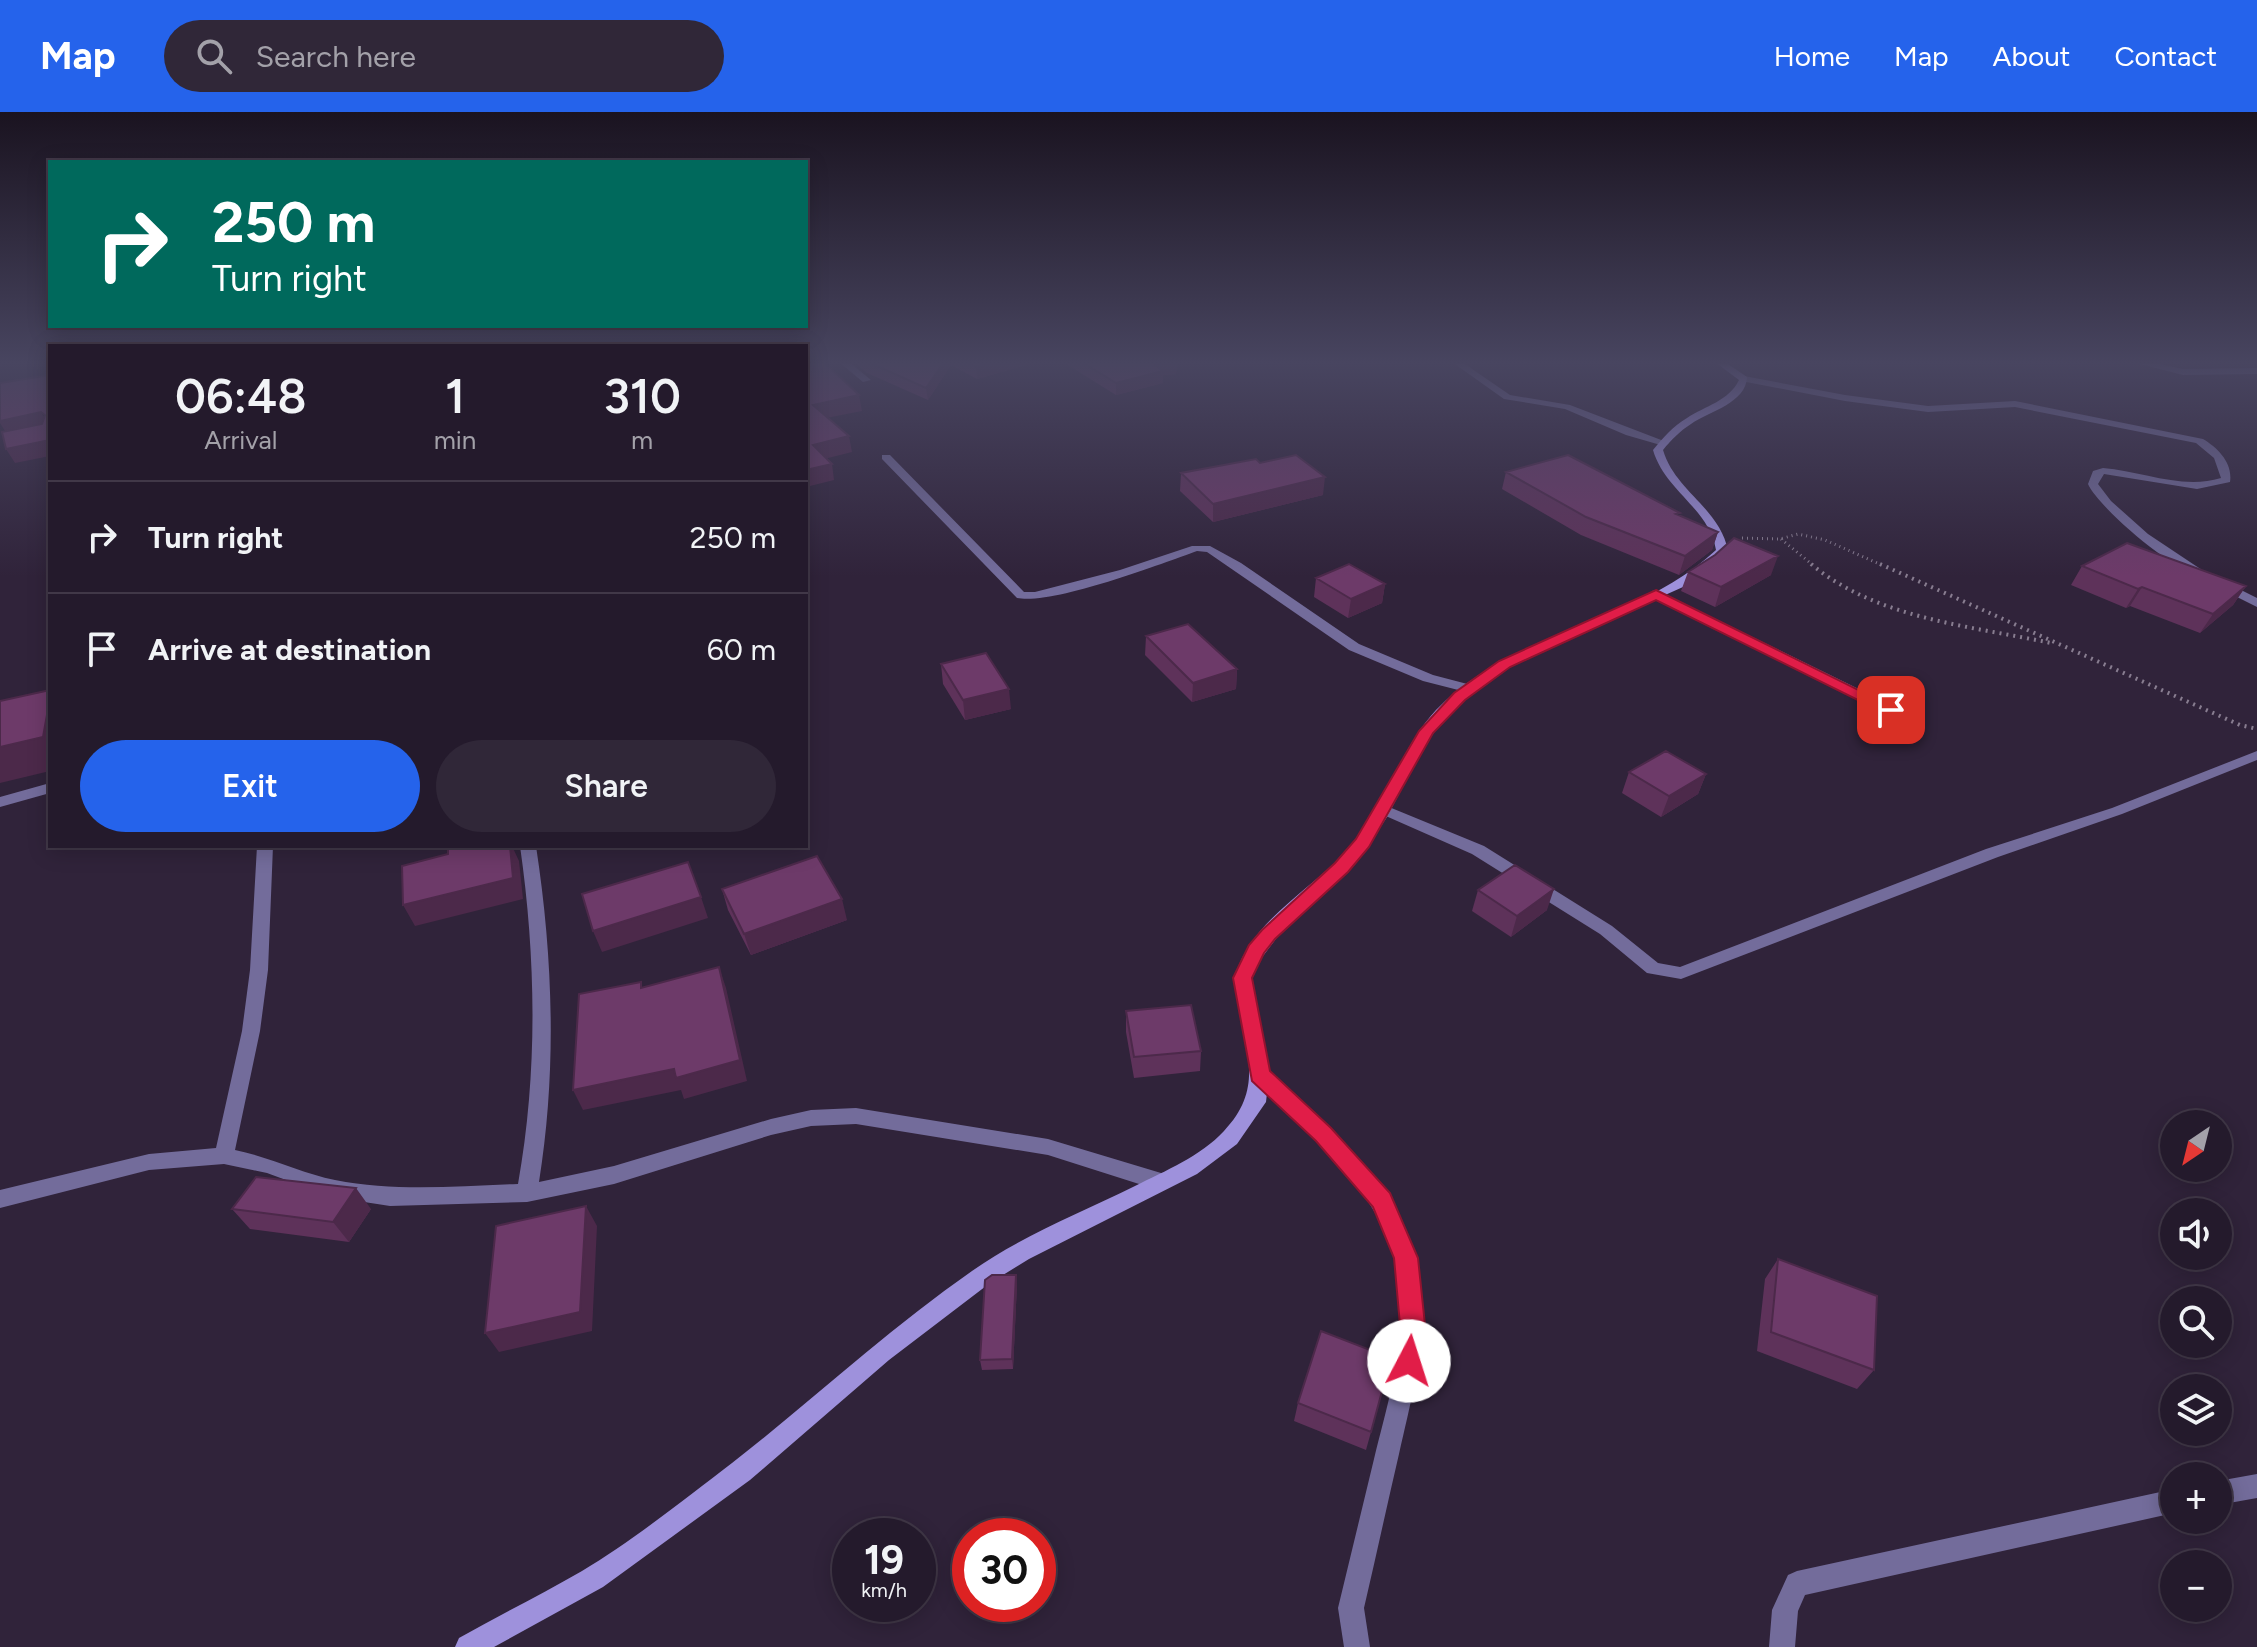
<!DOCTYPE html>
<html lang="en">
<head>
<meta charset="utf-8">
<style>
  body { margin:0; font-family:Figtree,sans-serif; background:#302738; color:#f1f3f6; height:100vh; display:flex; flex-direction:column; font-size:30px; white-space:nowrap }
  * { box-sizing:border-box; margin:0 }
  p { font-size:26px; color:#a3a1a9 }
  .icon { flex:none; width:44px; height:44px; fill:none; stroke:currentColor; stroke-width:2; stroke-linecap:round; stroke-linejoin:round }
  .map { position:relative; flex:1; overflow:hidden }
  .sheet { position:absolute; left:48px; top:232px; width:760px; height:504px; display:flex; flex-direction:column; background:#241a2c; border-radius:0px; box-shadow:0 4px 20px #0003,0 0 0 2px #413848 }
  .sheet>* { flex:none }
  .top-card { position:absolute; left:48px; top:48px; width:760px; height:168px; border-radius:0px; box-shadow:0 4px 20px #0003,0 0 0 2px #413848; background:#00695c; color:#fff; overflow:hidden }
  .needle { width:52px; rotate:215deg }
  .controls { position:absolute; left:2160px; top:998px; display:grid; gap:16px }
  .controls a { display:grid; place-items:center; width:72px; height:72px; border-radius:50%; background:#241a2c; box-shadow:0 4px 20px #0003,0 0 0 2px #413848; font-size:40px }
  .speed { position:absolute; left:832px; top:1406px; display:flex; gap:16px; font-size:40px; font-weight:700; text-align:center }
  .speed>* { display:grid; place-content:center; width:104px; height:104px; border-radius:50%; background:#241a2c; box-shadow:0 4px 20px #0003,0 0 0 2px #413848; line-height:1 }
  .speed small { font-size:20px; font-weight:400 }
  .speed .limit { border:12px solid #d22; background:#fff; color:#111 }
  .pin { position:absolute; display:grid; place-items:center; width:68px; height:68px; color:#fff; margin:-34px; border-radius:16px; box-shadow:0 4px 12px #0006 }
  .me { position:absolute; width:88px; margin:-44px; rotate:5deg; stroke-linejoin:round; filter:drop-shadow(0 0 6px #0008) }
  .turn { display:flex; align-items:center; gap:28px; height:168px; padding:0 32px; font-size:36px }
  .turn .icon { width:104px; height:104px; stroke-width:2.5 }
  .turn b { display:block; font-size:56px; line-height:68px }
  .eta { display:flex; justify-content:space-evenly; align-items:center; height:136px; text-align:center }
  .eta b { font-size:48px; font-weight:600; line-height:56px }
  .button { display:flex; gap:16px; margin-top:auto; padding:16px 32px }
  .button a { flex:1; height:92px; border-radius:48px; background:#2563eb; color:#fff; font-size:32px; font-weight:600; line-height:92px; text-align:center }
  .button a+a { background:#302738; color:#f1f3f6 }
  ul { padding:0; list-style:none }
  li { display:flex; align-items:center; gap:24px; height:112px; padding:0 32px; border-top:2px solid #413848 }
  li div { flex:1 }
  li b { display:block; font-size:30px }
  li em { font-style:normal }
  header { display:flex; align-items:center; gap:48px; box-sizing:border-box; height:112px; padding:0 40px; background:#2563eb; color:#fff }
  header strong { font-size:38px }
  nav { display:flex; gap:44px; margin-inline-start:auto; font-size:28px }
  .search { width:560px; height:72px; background:#302738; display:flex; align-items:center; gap:20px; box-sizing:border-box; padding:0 28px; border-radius:44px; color:#a3a1a9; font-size:30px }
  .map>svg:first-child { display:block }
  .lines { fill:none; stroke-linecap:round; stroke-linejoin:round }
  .path-far1 { stroke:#887d90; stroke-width:3; stroke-dasharray:1 4; stroke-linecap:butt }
  .path { stroke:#887d90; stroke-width:4; stroke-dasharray:2 5; stroke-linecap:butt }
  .street { fill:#736c9b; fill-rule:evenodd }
  .secondary { fill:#9e91dc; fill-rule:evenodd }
  .wall { fill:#5e325a }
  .shaded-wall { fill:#4c294a }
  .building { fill:#6d3a69; stroke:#4c294a; stroke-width:2 }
  .route { fill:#e11d48; stroke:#92132f; stroke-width:2 }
</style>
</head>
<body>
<header>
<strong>Map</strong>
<div class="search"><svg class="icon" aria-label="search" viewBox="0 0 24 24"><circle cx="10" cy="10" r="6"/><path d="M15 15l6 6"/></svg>Search here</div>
<nav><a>Home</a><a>Map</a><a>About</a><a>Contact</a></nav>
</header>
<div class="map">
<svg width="2257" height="1535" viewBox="0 0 2257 1535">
  <rect width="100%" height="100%" fill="#30233a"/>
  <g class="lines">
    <path class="path-far1" d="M1742 426 1780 427 1798 422 1825 428 1884 454
      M1781 427 1814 454"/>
    <path class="path" d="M1811 452C1877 507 1971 514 2051 531
      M1880 452 2240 613 2257 617"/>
    <path class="street" d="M839 250H849L871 268 863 270Z
      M1452 250H1462L1510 283 1570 293 1669 331 1664 334 1626 323 1565 297 1504 287Z
      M2132 250H2150L2183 257 2257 256V262L2183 263Z
      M1744 264 1845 283 1928 294 2015 289 2203 327C2218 336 2233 351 2230 370L2197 377 2104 362 2098 372 2111 389 2148 422 2205 460 2203 462C2178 465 2098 395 2088 372L2093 359 2103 356C2142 359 2182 378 2221 366L2214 346 2196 331 2015 295 1928 300 1845 289 1741 269V265Z
      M882 343H890L1024 480H1035L1120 458 1192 434H1210L1241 451 1359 532 1433 563 1475 574 1477 577 1470 581 1423 569 1349 538 1207 440 1197 439C1158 453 1053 493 1017 486L882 347Z
      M2223 469 2257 486V495L2219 476 2217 473Z
      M1656 478 1914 604 1916 607 1914 610H1904L1652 485V479Z
      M2257 639V648L2122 702 1998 745 1681 867 1647 861 1600 822 1472 742 1379 701 1376 698 1379 695H1389L1484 734 1612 814 1658 851 1680 855 1986 737 2112 696Z
      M50 671V681L0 695V685Z
      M257 734H273L268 858 260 919 235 1038C270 1045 301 1061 335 1068 396 1080 457 1074 518 1072 538 960 536 846 520 734H536C553 845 557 958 539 1070L614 1054 771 1007 811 998 856 996 1048 1027 1161 1061 1168 1064 1171 1070 1168 1076 1161 1079 1048 1043 856 1012 811 1014 771 1023 614 1072 527 1090 390 1094 332 1085 267 1061 224 1052 149 1058 0 1096V1078L149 1042 216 1036 242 919 250 858Z
      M1260 956 1267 958C1309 997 1356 1036 1387 1085 1443 1172 1420 1249 1399 1342 1387 1393 1376 1445 1364 1496L1370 1535H1344L1338 1496C1350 1446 1362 1397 1374 1347 1392 1273 1419 1194 1385 1120 1357 1059 1301 1013 1253 968L1251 963 1253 958Z
      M2257 1362V1386L2218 1393V1369Z
      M2174 1377V1401L1805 1483 1798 1499 1795 1535H1769L1772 1498 1788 1463 1797 1459Z"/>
    <path class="secondary" d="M1715 250H1725L1747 265C1746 291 1710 299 1691 312 1680 319 1671 328 1663 338 1675 379 1720 396 1728 439L1707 459 1683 475 1531 543 1507 557 1464 588 1441 610 1422 638 1387 705 1364 740 1284 816 1260 848 1252 866 1269 963 1266 990 1237 1032 1197 1062 1029 1147 990 1171 889 1248 750 1368 603 1475 494 1535H455L459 1526C500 1503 542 1482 582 1459 631 1430 686 1386 732 1351 813 1288 887 1218 972 1159 1022 1124 1080 1101 1135 1074 1165 1059 1201 1044 1224 1019 1262 979 1248 944 1239 896 1237 885 1233 872 1236 861 1254 805 1317 775 1353 732 1386 691 1400 637 1436 598 1514 517 1636 513 1716 438 1709 396 1665 379 1653 338 1663 326 1673 314 1687 306 1705 294 1729 289 1739 268Z"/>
  </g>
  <path class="wall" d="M854 250H1036L977 267 951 253 928 288 867 261Z
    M1063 250H1177L1176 262 1163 263V271L1116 283Z
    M1260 351 1323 383 1213 410 1180 379 1181 361Z
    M1506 360 1679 404 1718 420 1712 438 1679 463 1581 423 1502 377Z
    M2082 454 2246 474 2233 493 2200 521 2130 494 2126 496 2071 473Z
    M1688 460 1771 463 1715 495 1681 479Z
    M1316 466 1385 472 1382 491 1348 506 1314 485Z
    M1146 524 1237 557 1236 577 1192 590 1145 543Z
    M941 552 1011 597 965 608 943 572Z
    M1629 660 1706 662 1698 682 1661 705 1622 681Z
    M722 777 847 808 751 843 728 798Z
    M1478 778 1547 798 1511 825 1472 799Z
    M1126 899 1201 939 1200 959 1134 966 1126 920Z
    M232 1097H371L349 1130 250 1117Z
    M1778 1147 1874 1258 1857 1277 1757 1239 1765 1167Z
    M1016 1163 1017 1172 1013 1257 982 1258 980 1248Z
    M1298 1291 1371 1320 1366 1338 1294 1309Z"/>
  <path class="shaded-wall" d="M944 250H951V253L928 288 926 276Z
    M992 250H1036L977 267 976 255Z
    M1177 250 1176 262 1163 263V271L1116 283V271L1155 253Z
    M859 283 862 299 816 308 813 293Z
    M41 300 49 314 7 322 0 311V309Z
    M849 324 852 340 816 349 813 333Z
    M50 328V344L15 351 6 337Z
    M832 352 834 368 806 375V358Z
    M1325 365 1323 383 1213 410V392Z
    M1718 420 1712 438 1679 463 1685 444Z
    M1778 444 1771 463 1715 495 1721 475Z
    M1385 472 1382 491 1348 506 1351 487Z
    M2246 474 2233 493 2200 521 2213 502Z
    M2142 475 2130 494 2126 496 2138 477Z
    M1237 557 1236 577 1192 590 1193 571Z
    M1009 577 1011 597 965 608 963 588Z
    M50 586V659L0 671V635Z
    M1706 662 1698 682 1661 705 1669 684Z
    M504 734H512L519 749 523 787 415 814 403 793Z
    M1554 777 1547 798 1511 825 1517 804Z
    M701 785 708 806 602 840 593 819Z
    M842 787 847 808 751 843 744 822Z
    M719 855 726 876 747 969 684 987 681 978 583 998 573 978Z
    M356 1076 371 1097 349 1130 333 1110Z
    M586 1094 597 1114 592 1219 499 1240 485 1221Z
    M1016 1163 1017 1172 1013 1257 1012 1247Z"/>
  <path class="building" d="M806 250H824L859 283 813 293 849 324 813 333 832 352 806 358Z
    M868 250H944L926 276Z
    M967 250H992L976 255Z
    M1082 250H1172L1155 253 1163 259 1116 271Z
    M50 263V328L6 337 2 320 42 312 45 303 41 300 0 309V271Z
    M1296 343 1325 365 1213 392 1181 361 1256 347 1260 351Z
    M1568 343 1680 401 1676 402 1718 420 1685 444 1586 405 1506 360Z
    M1734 426 1778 444 1721 475 1688 460 1715 443Z
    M2127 431 2246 474 2213 502 2142 475 2138 477 2082 454Z
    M1349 452 1385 472 1351 487 1316 466Z
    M1188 512 1237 557 1193 571 1146 524Z
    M986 541 1009 577 963 588 941 552Z
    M50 578V586L43 625 0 635V589Z
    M1666 639 1706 662 1669 684 1629 660Z
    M448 734H510L513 766 403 793 402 754 448 742Z
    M817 744 842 787 744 822 722 777Z
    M688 750 701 785 593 819 582 782Z
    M1515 753 1554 777 1517 804 1478 778Z
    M719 855 740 948 676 966 674 957 573 978 579 882 641 870V876Z
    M1191 893 1201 939 1134 945 1126 899Z
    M256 1065 356 1076 333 1110 232 1097Z
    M586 1094 580 1200 485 1221 496 1114Z
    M1778 1147 1877 1184 1874 1258 1771 1220Z
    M992 1163H1016L1012 1247 980 1248 985 1168Z
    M1321 1219 1391 1246 1371 1320 1298 1291Z"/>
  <linearGradient id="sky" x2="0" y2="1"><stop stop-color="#1a1320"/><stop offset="0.54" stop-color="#484560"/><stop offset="1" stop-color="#484560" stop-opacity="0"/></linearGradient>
  <rect width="2257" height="465" fill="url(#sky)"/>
  <path class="route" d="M1656 478 1899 598 1896 602H1886L1656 488 1510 555 1465 588 1433 621 1369 735 1348 760 1275 827 1264 841 1252 866 1270 959 1331 1016 1390 1081 1418 1146 1425 1213 1422 1249 1418 1258 1409 1262 1400 1258 1396 1249 1400 1213 1394 1146 1373 1095 1316 1029 1252 969 1233 866 1249 833 1262 818 1335 751 1356 727 1419 619 1454 581 1499 549Z"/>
</svg>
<div class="controls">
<a><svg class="needle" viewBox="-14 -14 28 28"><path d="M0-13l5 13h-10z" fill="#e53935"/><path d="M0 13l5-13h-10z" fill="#a3a1a9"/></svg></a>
<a><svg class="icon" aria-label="sound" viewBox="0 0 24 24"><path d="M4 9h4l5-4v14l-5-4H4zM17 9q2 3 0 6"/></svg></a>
<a><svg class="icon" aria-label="search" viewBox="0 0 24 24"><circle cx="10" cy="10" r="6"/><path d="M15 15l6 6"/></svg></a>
<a><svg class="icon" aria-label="layers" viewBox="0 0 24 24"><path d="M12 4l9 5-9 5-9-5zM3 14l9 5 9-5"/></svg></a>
<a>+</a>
<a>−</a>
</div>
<div class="speed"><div>19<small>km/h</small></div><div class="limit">30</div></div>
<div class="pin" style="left:1891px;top:598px;background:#d93025"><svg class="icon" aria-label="arrive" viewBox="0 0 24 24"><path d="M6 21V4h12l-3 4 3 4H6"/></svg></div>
<svg class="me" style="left:1409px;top:1249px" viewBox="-20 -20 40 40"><circle r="19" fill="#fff"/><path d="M0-13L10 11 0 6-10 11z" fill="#e11d48"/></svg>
<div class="top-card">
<div class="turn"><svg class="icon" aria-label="right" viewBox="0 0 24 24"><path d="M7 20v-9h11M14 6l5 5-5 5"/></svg><div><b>250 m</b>Turn right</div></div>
</div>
<section class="sheet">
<div class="eta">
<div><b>06:48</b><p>Arrival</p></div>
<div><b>1</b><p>min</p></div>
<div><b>310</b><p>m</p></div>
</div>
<ul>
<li><svg class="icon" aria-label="right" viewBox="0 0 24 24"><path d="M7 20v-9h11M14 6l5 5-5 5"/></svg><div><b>Turn right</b></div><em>250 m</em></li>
<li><svg class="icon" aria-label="arrive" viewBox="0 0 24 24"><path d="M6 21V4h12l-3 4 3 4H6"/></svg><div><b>Arrive at destination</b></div><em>60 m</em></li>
</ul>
<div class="button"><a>Exit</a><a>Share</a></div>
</section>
</div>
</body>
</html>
